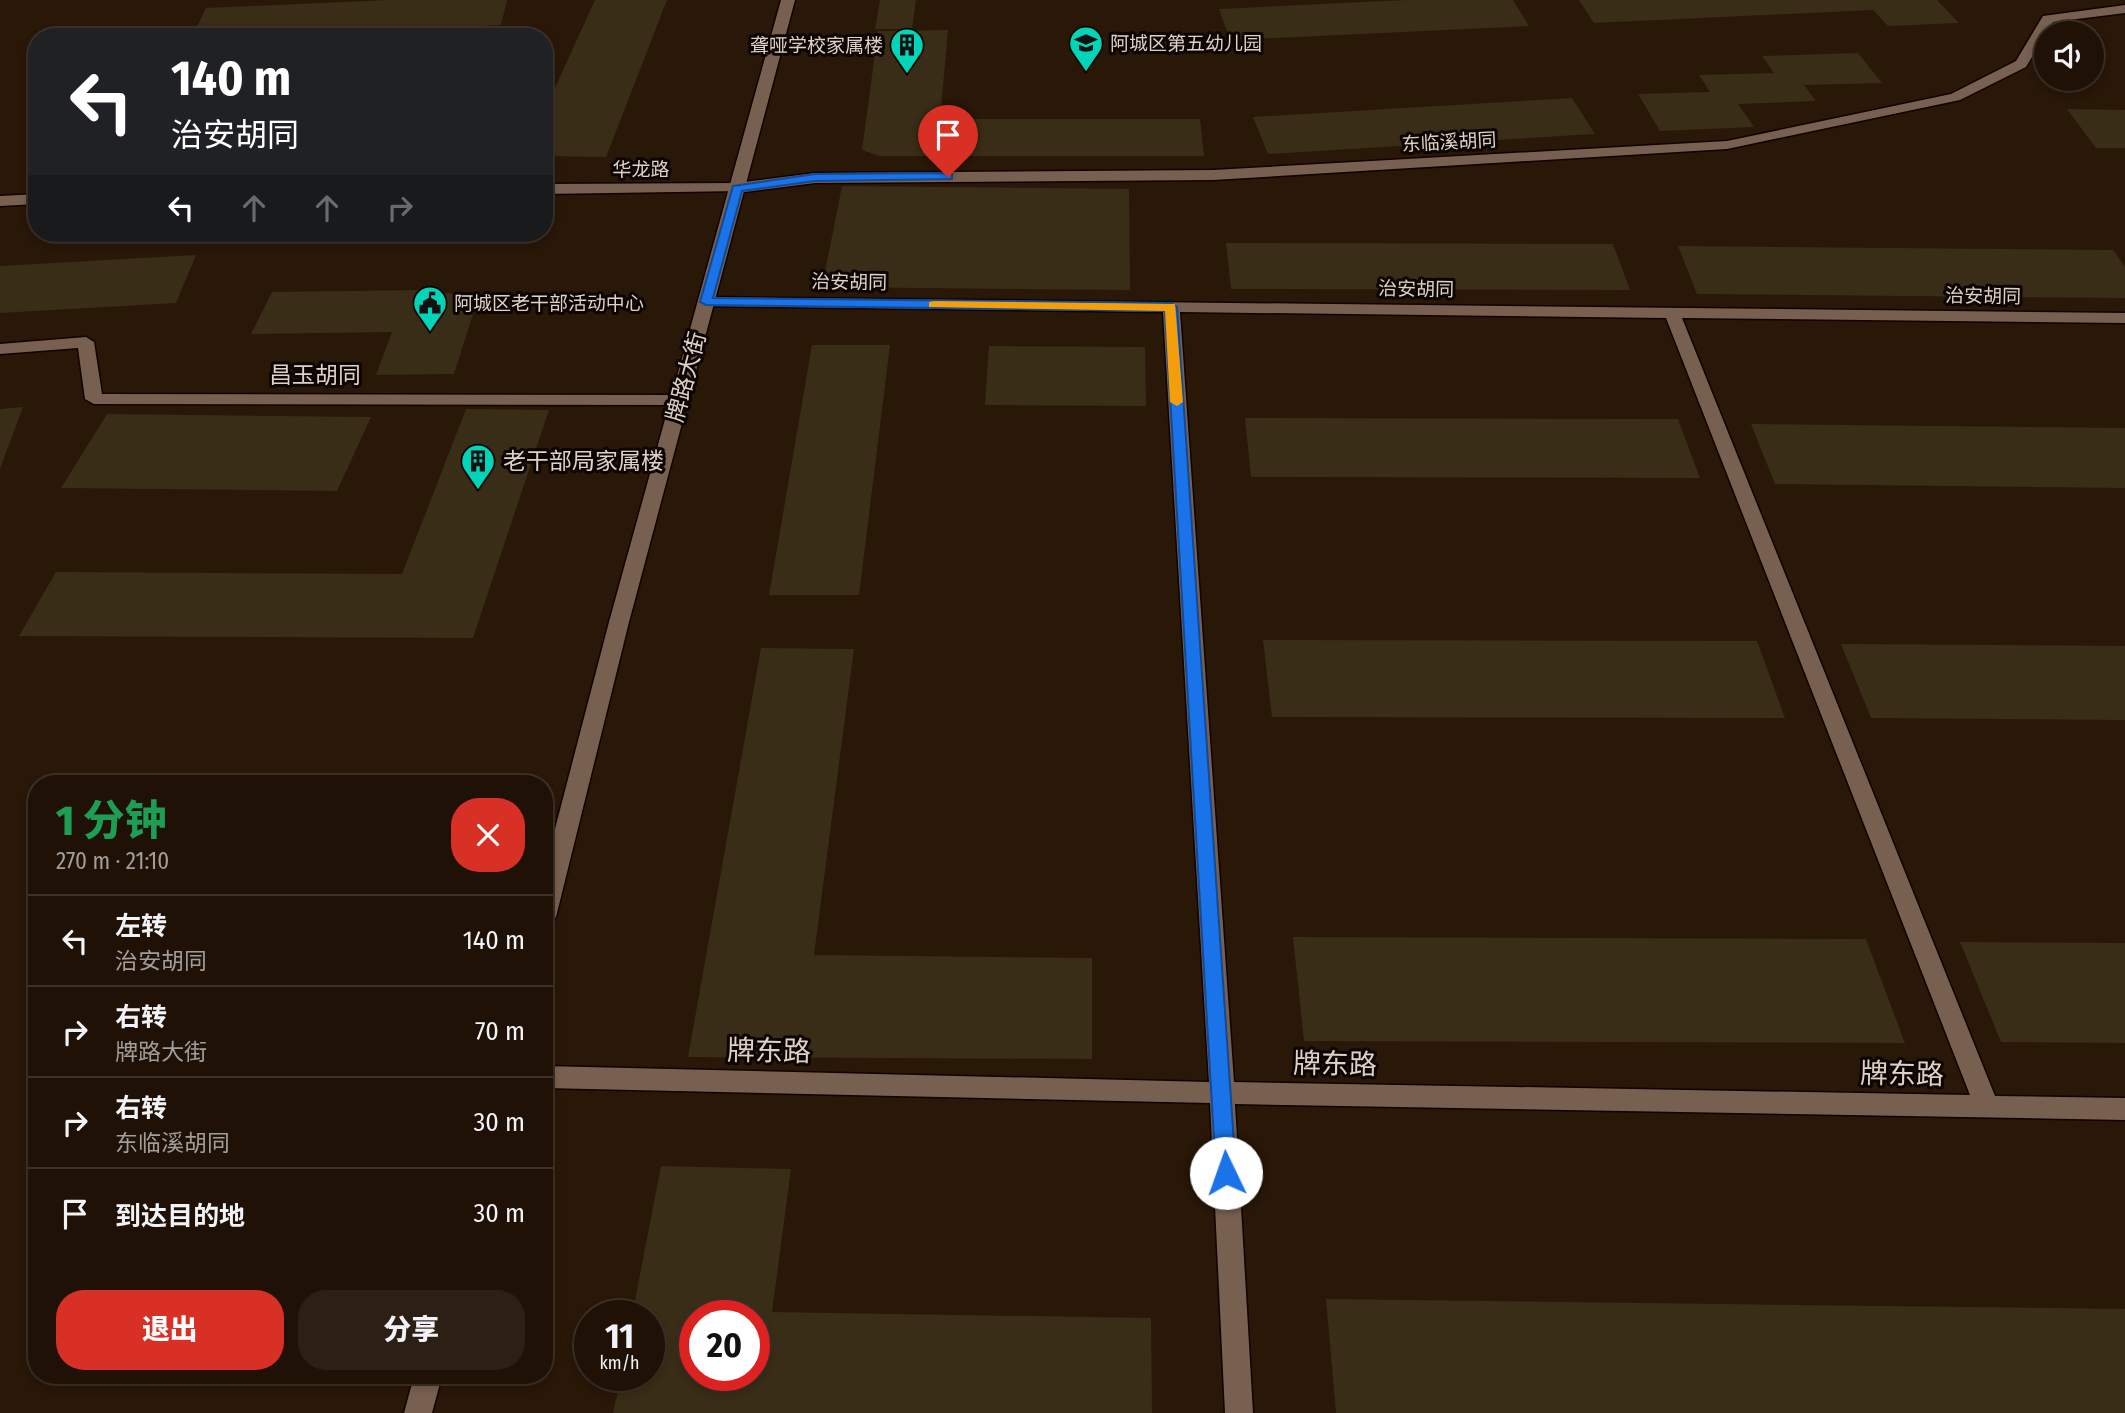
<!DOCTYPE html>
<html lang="zh">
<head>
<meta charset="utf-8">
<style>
  body { margin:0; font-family:"Fira Sans Condensed","Noto Sans SC",sans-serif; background:#2c1f14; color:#f1f3f6; height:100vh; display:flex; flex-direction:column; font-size:26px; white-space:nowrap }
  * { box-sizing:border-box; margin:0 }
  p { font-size:23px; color:#a19d9b }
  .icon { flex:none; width:38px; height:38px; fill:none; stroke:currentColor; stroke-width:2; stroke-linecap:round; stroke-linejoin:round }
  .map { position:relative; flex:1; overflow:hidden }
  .drawer { position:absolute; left:28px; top:775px; width:525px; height:609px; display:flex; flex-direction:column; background:#1f1106; border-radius:28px; box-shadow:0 4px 10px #0003,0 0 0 2px #3c3128 }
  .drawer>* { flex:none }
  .hud { position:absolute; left:28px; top:28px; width:525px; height:214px; border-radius:28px; box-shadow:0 4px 10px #0003,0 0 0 2px #3c3128; background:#202124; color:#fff; overflow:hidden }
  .buttons { position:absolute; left:2034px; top:21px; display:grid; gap:14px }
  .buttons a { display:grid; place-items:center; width:70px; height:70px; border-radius:50%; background:#1f1106; box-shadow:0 4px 10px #0003,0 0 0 2px #3c3128; font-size:35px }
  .speed { position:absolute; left:574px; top:1300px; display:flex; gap:14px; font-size:35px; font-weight:700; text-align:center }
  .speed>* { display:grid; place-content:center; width:91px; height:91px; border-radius:50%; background:#1f1106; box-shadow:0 4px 10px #0003,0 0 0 2px #3c3128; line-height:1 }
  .speed small { font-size:18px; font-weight:400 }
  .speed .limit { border:10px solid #d22; background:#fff; color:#111 }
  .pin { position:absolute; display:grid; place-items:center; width:60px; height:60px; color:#fff; margin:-72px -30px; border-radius:50% 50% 50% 0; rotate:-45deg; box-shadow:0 0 7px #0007 }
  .pin .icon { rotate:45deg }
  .me { position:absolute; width:77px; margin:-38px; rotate:357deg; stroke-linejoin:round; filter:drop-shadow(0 0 5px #0008) }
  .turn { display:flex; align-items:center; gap:24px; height:147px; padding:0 28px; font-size:32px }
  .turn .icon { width:91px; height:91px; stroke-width:2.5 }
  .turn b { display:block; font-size:49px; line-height:60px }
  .lanes { display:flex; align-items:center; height:66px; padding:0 28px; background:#0003; justify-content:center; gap:35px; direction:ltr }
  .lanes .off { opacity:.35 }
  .round { display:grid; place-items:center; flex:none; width:74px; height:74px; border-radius:28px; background:#2c1f14 }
  .overview { display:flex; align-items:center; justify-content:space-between; height:119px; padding:0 28px }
  h1 { font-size:42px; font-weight:800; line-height:52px; color:#1e9e55 }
  .action { display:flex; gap:14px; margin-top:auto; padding:14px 28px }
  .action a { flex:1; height:80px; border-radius:28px; background:#d93025; color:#fff; font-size:28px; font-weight:800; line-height:80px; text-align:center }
  .action a+a { background:#2c1f14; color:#f1f3f6 }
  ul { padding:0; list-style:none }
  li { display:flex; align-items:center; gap:21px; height:91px; padding:0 28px; border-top:2px solid #3c3128 }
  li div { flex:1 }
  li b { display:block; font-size:26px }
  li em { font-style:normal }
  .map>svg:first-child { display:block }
  .building { fill:#392d17; fill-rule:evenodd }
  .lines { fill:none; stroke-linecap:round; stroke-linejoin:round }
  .lane-casing { stroke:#110300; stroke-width:3 }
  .street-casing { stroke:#110300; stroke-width:3 }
  .secondary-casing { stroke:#110300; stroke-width:3 }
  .lane { fill:#776050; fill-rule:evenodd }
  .street { fill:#776050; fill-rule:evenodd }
  .secondary { fill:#776050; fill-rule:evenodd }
  .route { fill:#1a73e8; stroke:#114b97; stroke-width:2 }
  .slow { fill:#f59e0b }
  .labels { text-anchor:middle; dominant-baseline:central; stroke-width:6; stroke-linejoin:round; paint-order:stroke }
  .far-poi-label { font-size:19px; fill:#ded1c8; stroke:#0c0502; text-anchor:start }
  .far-street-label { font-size:19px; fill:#ded1c8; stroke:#0c0502 }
  .street-label { font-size:23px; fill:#ded1c8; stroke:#0c0502 }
  .poi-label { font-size:23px; fill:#ded1c8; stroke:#0c0502; text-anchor:start }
  .near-street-label { font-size:28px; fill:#ded1c8; stroke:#0c0502 }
</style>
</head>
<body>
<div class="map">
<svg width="2125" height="1413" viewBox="0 0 2125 1413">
  <rect width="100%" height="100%" fill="#291708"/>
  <path class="building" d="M389 0H507L501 25 262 37H192L206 8Z
    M595 0H667L606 157 544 156V112Z
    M880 0H916L912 29H875Z
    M1406 0H1513L1529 26 1230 40 1219 9Z
    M1579 0H1937L1959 23 1888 26 1873 10 1594 23Z
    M948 30 940 119H1200L1204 156H879L862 150 878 31Z
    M1858 53 1882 83 1804 85 1816 101 1738 104 1754 127 1660 131 1638 94 1710 92 1699 75 1774 73 1762 56Z
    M1572 98 1595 134 1268 154 1253 117Z
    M2067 109 2125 110V148H2096Z
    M842 186 1129 189 1130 290 822 287Z
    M1226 243 1613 244 1630 290 1231 289Z
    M1678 246 2113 250 2125 267V298L1697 294Z
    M196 255 176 303 0 313V266Z
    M423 290 422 294 466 293 478 298 454 374 376 375 392 332 251 334 272 292Z
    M812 345H890L859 595H769Z
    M989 346 1145 347 1146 406 985 405Z
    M23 407 0 469V409Z
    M466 409 549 410 473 638 19 636 56 572 402 574Z
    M107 414 371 417 337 491 61 488Z
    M1245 418 1678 419 1700 478 1251 477Z
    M1751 424 2125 428V488L1775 484Z
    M1263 640 1757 641 1785 718 1272 717Z
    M1841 644 2125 646V720L1871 718Z
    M761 648 854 649 814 955 1092 958V1059L688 1057Z
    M1293 937 1866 939 1905 1043 1304 1041Z
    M1960 942 2125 943V1043L2001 1042Z
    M661 1166 791 1169 772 1312 1151 1318 1152 1413H613L621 1376H649V1316H632ZM695 1316H754V1376H695Z
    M1326 1299 2125 1309V1413H1336Z"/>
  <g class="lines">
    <g class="lane-casing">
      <path id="lane" d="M2125 5V13L2053 22 2026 67 1960 100 1727 149 1213 180 815 183 737 193 729 188 737 183 815 173 1213 170 1727 141 1951 94 2016 61 2043 16Z
        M706 297 2125 313V323L1682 318 1995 1096 2125 1098V1120L1235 1104 1253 1413H1225L1210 1103 544 1088V1066L1209 1082 1163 312 700 306 698 302ZM1180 312 1666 318 1970 1095 1234 1082Z
        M86 337 94 342 102 394 679 395 688 400 679 405 94 404 85 399 78 348 0 354V344Z"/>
    </g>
    <g class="street-casing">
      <path id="street" d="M737 183 742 185 745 188 742 191 544 194V184Z
        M37 194V204L0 206V196Z"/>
    </g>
    <g class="secondary-casing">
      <path id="secondary" d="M781 0H795L629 622 556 917 552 923 544 926V871L609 622Z
        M414 1376H442L432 1413H404Z"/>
    </g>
    <use href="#lane" class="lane"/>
    <use href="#street" class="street"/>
    <use href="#secondary" class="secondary"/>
  </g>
  <path class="route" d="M948 173 952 174V179L815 181 742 191 713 298 1171 303 1177 307 1236 1173 1233 1179 1226 1182 1219 1179 1216 1173 1165 311 706 305 700 302 733 186 815 174Z"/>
  <path class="slow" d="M934 301 1175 304 1183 402 1177 406 1170 402 1165 311 929 307V302Z"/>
  <defs>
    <g id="school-pin" transform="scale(1.75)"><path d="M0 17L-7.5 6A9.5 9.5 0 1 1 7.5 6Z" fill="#00d5b7" stroke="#0c0502"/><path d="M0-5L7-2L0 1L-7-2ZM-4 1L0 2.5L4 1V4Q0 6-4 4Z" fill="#111"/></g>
    <g id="building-pin" transform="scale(1.75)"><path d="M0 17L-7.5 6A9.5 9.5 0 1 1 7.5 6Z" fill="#00d5b7" stroke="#0c0502"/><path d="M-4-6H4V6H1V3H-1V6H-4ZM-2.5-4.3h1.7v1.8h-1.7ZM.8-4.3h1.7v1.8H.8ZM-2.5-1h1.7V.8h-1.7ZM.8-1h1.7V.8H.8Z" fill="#111"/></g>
    <g id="civic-pin" transform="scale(1.75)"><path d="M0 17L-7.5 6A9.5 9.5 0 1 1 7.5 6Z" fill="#00d5b7" stroke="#0c0502"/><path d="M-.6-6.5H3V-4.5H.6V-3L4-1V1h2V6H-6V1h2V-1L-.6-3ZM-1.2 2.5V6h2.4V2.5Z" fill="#111"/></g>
  </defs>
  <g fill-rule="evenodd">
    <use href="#school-pin" x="1086" y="43"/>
    <use href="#building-pin" x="907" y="45"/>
    <use href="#civic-pin" x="430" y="303"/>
    <use href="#building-pin" x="478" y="461"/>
  </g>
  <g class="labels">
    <g class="far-poi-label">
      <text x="1110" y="43">阿城区第五幼儿园</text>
      <text x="883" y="45" text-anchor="end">聋哑学校家属楼</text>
      <text x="454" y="303">阿城区老干部活动中心</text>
    </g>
    <g class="far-street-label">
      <text transform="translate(1449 142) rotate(-3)">东临溪胡同</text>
      <text x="641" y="169">华龙路</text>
      <text transform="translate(849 282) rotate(1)">治安胡同</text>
      <text transform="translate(1416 289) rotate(1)">治安胡同</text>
      <text transform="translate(1983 296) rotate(1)">治安胡同</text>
    </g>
    <g class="street-label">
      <text x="315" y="375">昌玉胡同</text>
      <text transform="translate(686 377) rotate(-75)">牌路大街</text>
    </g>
    <g class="poi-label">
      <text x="503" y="461">老干部局家属楼</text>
    </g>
    <g class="near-street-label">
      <text transform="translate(769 1051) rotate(1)">牌东路</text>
      <text transform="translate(1335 1064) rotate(1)">牌东路</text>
      <text transform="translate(1902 1074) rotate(1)">牌东路</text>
    </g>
  </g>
</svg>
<div class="buttons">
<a><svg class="icon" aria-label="sound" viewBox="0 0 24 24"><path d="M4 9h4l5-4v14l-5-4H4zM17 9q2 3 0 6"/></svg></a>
</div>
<div class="speed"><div>11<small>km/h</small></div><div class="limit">20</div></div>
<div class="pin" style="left:948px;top:177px;background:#d93025"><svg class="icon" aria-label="arrive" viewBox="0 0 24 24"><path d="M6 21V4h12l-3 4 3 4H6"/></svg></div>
<svg class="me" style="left:1226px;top:1173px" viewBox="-20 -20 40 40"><circle r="19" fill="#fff"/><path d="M0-13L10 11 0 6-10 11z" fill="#1a73e8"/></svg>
<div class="hud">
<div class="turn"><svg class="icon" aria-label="left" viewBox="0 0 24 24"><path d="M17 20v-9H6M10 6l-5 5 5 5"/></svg><div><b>140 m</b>治安胡同</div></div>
<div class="lanes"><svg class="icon" aria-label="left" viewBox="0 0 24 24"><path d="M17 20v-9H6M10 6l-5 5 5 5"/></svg><svg class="icon off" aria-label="ahead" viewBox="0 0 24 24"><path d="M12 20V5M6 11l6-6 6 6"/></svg><svg class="icon off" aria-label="ahead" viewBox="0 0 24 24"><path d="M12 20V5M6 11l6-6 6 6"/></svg><svg class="icon off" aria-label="right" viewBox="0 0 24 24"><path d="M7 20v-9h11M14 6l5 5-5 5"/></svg></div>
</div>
<section class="drawer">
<div class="overview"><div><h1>1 分钟</h1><p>270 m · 21:10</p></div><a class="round" style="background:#d93025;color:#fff"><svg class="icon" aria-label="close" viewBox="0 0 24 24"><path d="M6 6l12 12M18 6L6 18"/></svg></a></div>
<ul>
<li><svg class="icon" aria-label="left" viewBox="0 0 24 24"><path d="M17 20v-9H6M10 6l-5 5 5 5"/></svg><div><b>左转</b><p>治安胡同</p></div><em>140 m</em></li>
<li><svg class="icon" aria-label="right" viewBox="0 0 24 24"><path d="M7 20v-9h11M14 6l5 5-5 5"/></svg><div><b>右转</b><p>牌路大街</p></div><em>70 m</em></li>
<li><svg class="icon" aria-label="right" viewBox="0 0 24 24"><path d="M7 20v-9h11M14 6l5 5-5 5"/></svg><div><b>右转</b><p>东临溪胡同</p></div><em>30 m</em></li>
<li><svg class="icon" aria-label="arrive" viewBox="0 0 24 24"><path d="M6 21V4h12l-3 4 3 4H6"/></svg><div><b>到达目的地</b></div><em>30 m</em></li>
</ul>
<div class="action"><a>退出</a><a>分享</a></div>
</section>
</div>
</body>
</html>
